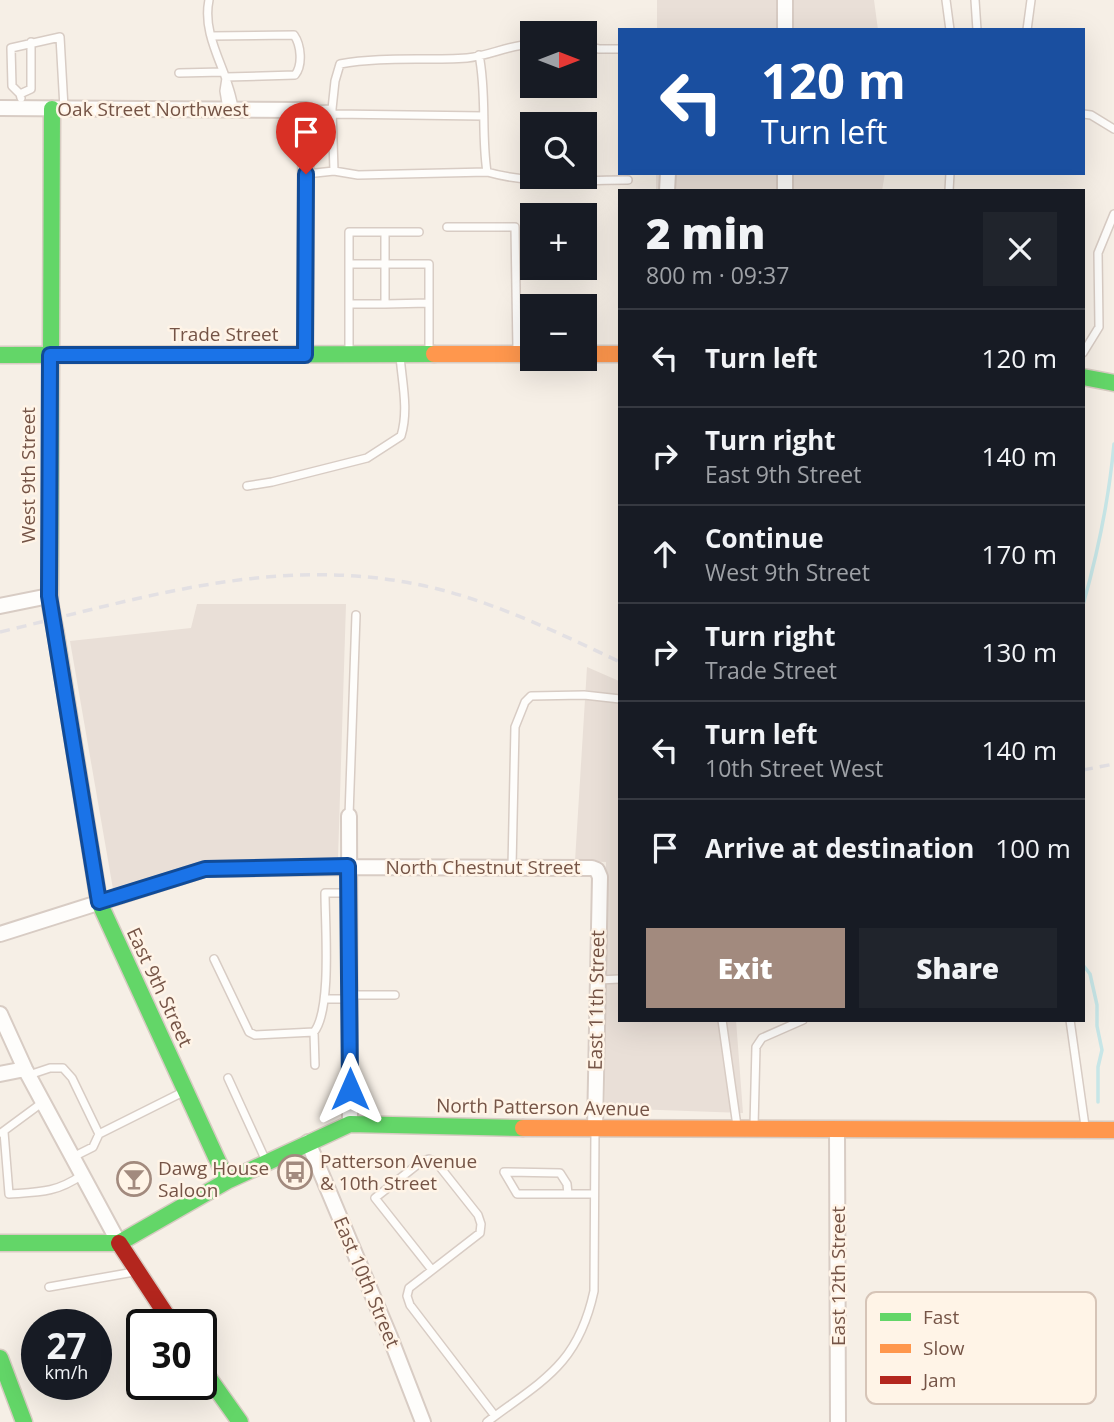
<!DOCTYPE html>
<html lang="en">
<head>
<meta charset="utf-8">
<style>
  body { margin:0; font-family:"Open Sans",sans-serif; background:#20242c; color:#f1f3f6; height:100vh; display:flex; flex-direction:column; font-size:26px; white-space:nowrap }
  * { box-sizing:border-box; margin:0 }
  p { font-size:23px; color:#9ea1a6 }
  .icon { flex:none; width:38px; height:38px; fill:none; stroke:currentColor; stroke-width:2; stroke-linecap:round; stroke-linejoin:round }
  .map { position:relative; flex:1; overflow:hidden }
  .sheet { position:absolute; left:618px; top:189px; width:467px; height:833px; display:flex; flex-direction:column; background:#171b24; border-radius:0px; box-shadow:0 7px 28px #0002 }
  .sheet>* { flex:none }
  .hud { position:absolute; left:618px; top:28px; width:467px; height:147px; border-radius:0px; box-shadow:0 7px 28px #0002; background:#1a4fa0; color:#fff; overflow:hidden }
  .needle { width:46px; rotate:90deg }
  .buttons { position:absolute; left:520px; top:21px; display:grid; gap:14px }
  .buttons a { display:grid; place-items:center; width:77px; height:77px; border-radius:0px; background:#171b24; box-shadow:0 7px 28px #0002; font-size:35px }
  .speed { position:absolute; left:21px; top:1309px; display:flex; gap:14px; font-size:35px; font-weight:700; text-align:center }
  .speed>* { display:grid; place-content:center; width:91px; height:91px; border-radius:50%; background:#171b24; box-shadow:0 7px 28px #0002; line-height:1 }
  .speed small { font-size:18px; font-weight:400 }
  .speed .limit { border:4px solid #111; border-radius:10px; background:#fff; color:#111 }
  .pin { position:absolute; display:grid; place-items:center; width:60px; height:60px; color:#fff; margin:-72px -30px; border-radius:50% 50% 50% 0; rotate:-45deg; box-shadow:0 0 7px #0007 }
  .pin .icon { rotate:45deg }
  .me { position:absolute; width:77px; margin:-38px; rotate:0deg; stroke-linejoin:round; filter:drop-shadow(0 0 5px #0008) }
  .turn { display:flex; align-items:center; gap:24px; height:147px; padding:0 28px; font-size:32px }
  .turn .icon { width:91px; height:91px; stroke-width:2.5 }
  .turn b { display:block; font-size:49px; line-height:60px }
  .round { display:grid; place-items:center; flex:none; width:74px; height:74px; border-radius:0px; background:#20242c }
  .overview { display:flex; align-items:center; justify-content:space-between; height:119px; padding:0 28px }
  h1 { font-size:42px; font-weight:800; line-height:52px }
  .cta { display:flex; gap:14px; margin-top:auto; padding:14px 28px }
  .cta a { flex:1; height:80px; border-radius:0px; background:#a28a7e; color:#fff; font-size:28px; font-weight:800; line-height:80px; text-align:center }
  .cta a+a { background:#20242c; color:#f1f3f6 }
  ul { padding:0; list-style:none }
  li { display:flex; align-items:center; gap:21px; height:98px; padding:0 28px; border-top:2px solid #363941 }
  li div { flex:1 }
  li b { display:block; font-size:26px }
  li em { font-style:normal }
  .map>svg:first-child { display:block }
  .industrial { fill:#e9dfd7 }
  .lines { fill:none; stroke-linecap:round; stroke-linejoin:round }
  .stream { stroke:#c7e6e7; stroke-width:3.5 }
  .lane-casing { stroke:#d8ccc4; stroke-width:10 }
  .street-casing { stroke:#d8ccc4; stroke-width:18 }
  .fast-casing { stroke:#d7cbc2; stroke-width:19 }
  .slow-casing { stroke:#d7cbc2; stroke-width:19 }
  .jam-casing { stroke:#d7cbc2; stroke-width:19 }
  .lane { stroke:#fefdfb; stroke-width:7 }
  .street { stroke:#fefdfb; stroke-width:14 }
  .fast { stroke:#63d668; stroke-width:16 }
  .slow { stroke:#ff974d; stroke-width:16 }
  .jam { stroke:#b3261e; stroke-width:16 }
  .rail { stroke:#e3e0e3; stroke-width:3.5; stroke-dasharray:10 7; stroke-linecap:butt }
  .jam-bridge-casing { stroke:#d7cbc2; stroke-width:19; stroke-linecap:butt }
  .jam-bridge { stroke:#b3261e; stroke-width:16 }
  .route-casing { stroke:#114b97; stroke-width:18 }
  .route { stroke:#1a73e8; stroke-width:12 }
  .labels { text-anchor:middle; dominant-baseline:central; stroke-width:5; stroke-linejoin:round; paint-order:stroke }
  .street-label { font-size:19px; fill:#755446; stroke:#fff4e7 }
  .poi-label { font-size:19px; fill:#755446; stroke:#fff4e7; text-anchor:start }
  .key { fill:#fff4e7; stroke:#d6c4b7; stroke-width:2 }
  .key-label { font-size:19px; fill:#755446 }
</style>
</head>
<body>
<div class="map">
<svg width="1114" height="1422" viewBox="0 0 1114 1422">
  <rect width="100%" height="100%" fill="#f6efe6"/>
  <path class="industrial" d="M657 0H874L878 30H657Z
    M656 173H885L882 191H656Z
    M197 604H346L338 859 202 862 113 889 70 641 191 628Z
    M587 667 619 681 620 1020H736L743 1113 605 1108 606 862 575 861Z"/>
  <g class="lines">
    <path class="stream" d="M1083 605C1098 552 1109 499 1114 444
      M1083 965 1090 974 1097 1005V1026L1102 1050 1098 1067V1102"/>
    <g class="lane-casing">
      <path id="lane" d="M209 0C201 38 230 73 234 109
        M946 0 950 30
        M975 0 977 30
        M1027 30 1031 0
        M211 36 294 35C301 45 303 65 295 75L226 77
        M584 46 599 49H620
        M479 55C487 94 481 133 487 172 533 185 580 180 628 180
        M179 73 223 72
        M226 78 224 91 227 109
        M20 94 12 86 11 48 60 37 64 108
        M21 98 20 94 31 89V42
        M332 109 334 171 358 175 487 172
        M306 110 332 109 335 81 340 64C382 56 425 61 467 58 489 56 509 45 532 44
        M333 114 483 116
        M1083 114 1091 115 1114 129
        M306 174 334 171
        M949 191 950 173
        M447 227H515L517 350
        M385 232V304L429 303
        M349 264V232H419
        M349 304H385
        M349 351V264H429V351
        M1083 353 1099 327 1098 253 1114 214
        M247 486 272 482 367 458 401 436C409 410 402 382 400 356
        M349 816 356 615
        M512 867 515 727 525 702 531 696 584 695 620 699
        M214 959 249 1032 255 1035 314 1032C332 1010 325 924 325 893H348
        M598 980 620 979
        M350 995H395
        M325 999H350
        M722 1020 737 1126
        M1070 1020 1085 1126
        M314 1032 315 1065
        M29 1075 50 1068H63L72 1078 99 1134 93 1147 73 1157
        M228 1078 266 1161
        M754 1126 756 1047 762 1038 803 1020
        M4 1132 9 1194C39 1192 56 1193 82 1175
        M1 1133 43 1102
        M99 1134 183 1092
        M568 1194 567 1184 560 1173 504 1172 517 1194H594
        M432 1270 375 1198 422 1161 429 1159 436 1162 478 1215 481 1224 480 1233 409 1288 407 1296 410 1305 495 1416
        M49 1287 134 1272
        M487 1422C543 1380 578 1365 594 1291L595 1130"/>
    </g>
    <g class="street-casing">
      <path id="street" d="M785 30V0
        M0 108 306 110 305 355
        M667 191 668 173
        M785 191V173
        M0 606 49 596
        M349 816 350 1124
        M0 934 205 869 348 867 592 868 597 870 600 877 595 1129
        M0 1014 25 1069 119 1243
        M0 1074 25 1069
        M837 1130 838 1422
        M308 1142 390 1337 423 1422"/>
    </g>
    <g class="fast-casing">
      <path id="fast" d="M0 355 434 354
        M1083 377 1114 383
        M50 603 52 109
        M56 635 99 902 227 1181
        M0 1243H119L227 1181 350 1124 523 1128
        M0 1358 24 1422
        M201 1367 240 1422"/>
    </g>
    <g class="slow-casing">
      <path id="slow" d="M434 354H532
        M584 354H620
        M523 1128 1114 1130"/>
    </g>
    <g class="jam-casing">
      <path id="jam" d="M119 1243 173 1325"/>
    </g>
    <use href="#lane" class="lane"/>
    <use href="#street" class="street"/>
    <use href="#fast" class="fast"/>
    <use href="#slow" class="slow"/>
    <use href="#jam" class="jam"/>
    <path class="rail" d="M0 632C147 597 285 551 438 589 501 605 561 634 620 662
      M1083 770 1114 764"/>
    <g class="jam-bridge-casing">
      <path id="jam-bridge" d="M50 603 56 635"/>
    </g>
    <use href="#jam-bridge" class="jam-bridge"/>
  </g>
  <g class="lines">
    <g class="route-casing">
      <path id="route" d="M306 174 305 355H50L49 596 99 902 205 869 348 866 350 1089"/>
    </g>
    <use href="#route" class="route"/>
  </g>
  <defs>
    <g id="bus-ring" transform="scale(1.75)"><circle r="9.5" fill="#fff4e7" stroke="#a28a7e" stroke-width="1.5"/><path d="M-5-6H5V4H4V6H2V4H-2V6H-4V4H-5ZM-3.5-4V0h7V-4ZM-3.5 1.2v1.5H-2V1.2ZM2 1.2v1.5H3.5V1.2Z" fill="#a28a7e"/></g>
    <g id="bar-ring" transform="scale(1.75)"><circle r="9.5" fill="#fff4e7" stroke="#a28a7e" stroke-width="1.5"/><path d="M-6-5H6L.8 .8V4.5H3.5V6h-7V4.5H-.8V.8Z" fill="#a28a7e"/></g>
  </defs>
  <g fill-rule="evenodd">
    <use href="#bus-ring" x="295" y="1172"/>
    <use href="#bar-ring" x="134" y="1179"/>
  </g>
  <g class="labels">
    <g class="street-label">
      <text x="153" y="109">Oak Street Northwest</text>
      <text x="224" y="334">Trade Street</text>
      <text transform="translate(28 475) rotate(-90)">West 9th Street</text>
      <text x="483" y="867">North Chestnut Street</text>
      <text transform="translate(160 987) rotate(65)">East 9th Street</text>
      <text transform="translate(596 1000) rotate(-89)">East 11th Street</text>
      <text transform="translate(543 1107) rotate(1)">North Patterson Avenue</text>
      <text transform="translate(838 1276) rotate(-90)">East 12th Street</text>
      <text transform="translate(367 1282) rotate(67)">East 10th Street</text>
    </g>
    <g class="poi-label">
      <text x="320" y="1161">Patterson Avenue<tspan x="320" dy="22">&amp; 10th Street</tspan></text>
      <text x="158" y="1168">Dawg House<tspan x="158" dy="22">Saloon</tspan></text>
    </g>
  </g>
  <rect x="866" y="1292" width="230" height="112" rx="10" class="key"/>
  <rect x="880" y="1313" width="31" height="8" fill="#63d668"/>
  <rect x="880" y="1344" width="31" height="9" fill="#ff974d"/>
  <rect x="880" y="1376" width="31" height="8" fill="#b3261e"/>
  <g class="key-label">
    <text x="923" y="1324">Fast</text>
    <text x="923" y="1355">Slow</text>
    <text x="923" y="1387">Jam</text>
  </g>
</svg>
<div class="buttons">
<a><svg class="needle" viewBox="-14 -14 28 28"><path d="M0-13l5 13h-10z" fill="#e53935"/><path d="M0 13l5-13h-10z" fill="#9ea1a6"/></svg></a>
<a><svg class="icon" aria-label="search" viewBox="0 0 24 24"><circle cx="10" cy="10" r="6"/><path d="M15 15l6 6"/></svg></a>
<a>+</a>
<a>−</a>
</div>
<div class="speed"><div>27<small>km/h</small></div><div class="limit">30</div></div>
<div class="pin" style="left:306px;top:174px;background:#d93025"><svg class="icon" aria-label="arrive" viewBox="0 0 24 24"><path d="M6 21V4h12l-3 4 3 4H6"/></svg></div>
<svg class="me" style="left:350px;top:1089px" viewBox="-20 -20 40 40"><path d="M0-17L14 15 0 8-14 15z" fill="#1a73e8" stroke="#fff" stroke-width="4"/></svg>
<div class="hud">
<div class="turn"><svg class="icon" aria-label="left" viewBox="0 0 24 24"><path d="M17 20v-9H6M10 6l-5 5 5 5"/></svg><div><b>120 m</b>Turn left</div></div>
</div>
<section class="sheet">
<div class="overview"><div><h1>2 min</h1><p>800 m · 09:37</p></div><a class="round"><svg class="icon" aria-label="close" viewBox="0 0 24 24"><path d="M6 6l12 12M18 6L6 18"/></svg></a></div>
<ul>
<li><svg class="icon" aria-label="left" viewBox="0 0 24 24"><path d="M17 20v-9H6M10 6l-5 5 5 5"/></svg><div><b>Turn left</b></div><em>120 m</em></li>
<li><svg class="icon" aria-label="right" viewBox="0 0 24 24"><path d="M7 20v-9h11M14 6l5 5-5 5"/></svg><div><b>Turn right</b><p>East 9th Street</p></div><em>140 m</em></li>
<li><svg class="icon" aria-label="ahead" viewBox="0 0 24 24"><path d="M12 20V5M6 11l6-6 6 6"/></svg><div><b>Continue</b><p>West 9th Street</p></div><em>170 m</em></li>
<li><svg class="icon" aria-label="right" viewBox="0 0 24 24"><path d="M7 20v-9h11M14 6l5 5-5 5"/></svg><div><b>Turn right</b><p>Trade Street</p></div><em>130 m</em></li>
<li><svg class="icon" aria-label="left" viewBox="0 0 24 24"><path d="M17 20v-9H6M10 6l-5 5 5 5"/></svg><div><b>Turn left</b><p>10th Street West</p></div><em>140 m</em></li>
<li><svg class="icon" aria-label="arrive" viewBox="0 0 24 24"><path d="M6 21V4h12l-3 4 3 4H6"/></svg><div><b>Arrive at destination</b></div><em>100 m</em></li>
</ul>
<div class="cta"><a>Exit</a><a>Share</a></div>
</section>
</div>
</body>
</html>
